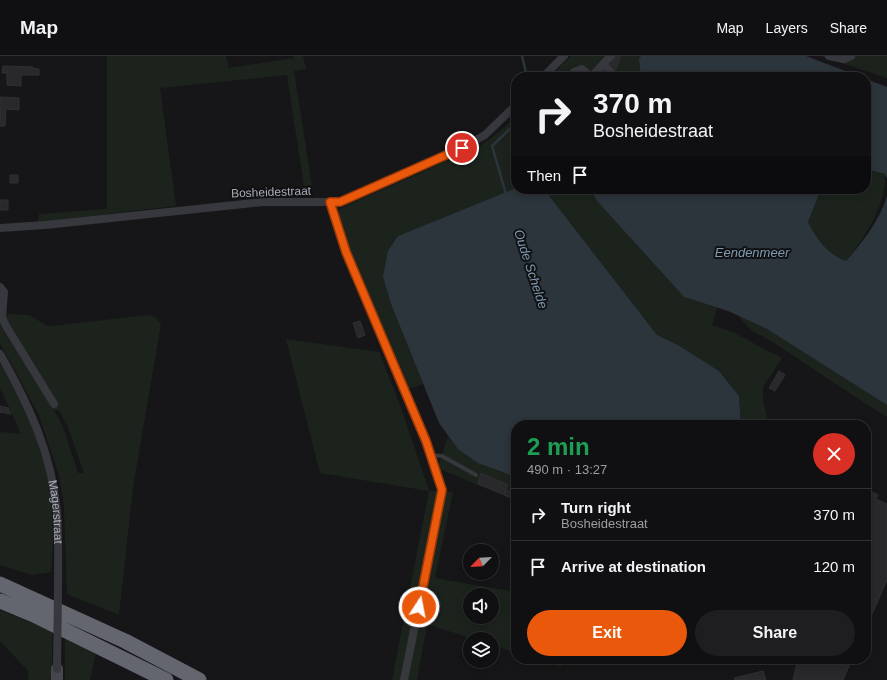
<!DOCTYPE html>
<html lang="en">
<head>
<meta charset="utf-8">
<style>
  body { margin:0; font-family:Arial,sans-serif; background:#1e1e20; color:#f1f3f6; height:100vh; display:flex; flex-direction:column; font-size:15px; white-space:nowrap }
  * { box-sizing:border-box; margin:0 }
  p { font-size:13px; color:#9c9d9f }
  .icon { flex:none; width:22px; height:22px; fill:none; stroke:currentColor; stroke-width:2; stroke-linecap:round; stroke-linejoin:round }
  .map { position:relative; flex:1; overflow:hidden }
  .drawer { position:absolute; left:511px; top:364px; width:360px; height:244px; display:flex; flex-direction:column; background:#101012; border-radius:16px; box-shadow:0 2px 10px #0003,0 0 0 1px #303032 }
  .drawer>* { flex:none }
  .hud { position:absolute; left:511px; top:16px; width:360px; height:122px; border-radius:16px; box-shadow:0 2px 10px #0003,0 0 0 1px #303032; background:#101012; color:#f1f3f6; overflow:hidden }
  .needle { width:26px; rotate:246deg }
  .fabs { position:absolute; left:463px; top:488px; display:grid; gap:8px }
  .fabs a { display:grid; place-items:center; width:36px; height:36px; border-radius:50%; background:#101012; box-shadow:0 2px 10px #0003,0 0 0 1px #303032; font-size:20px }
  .pin { position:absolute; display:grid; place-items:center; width:34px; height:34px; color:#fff; margin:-17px; border:2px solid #fff; border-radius:50%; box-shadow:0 1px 4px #0007 }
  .me { position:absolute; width:44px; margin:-22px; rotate:11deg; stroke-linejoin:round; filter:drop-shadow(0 0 3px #0008) }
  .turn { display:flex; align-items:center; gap:14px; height:84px; padding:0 16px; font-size:18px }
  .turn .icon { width:52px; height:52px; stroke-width:2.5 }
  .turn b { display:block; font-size:28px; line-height:34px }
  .then { display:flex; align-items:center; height:38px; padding:0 16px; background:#0003; gap:8px; font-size:15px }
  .round { display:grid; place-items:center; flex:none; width:42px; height:42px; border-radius:21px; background:#1e1e20 }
  .summary { display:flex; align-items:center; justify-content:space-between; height:68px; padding:0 16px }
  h1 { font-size:24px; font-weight:700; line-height:30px; color:#1e9e55 }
  .cta { display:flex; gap:8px; margin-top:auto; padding:8px 16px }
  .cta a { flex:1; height:46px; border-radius:24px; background:#ea580c; color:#fff; font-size:16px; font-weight:700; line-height:46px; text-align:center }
  .cta a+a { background:#1e1e20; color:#f1f3f6 }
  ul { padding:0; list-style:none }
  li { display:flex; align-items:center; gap:12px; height:52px; padding:0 16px; border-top:1px solid #303032 }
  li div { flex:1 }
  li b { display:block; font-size:15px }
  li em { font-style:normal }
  header { display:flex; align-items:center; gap:24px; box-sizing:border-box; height:56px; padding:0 20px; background:#101012; border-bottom:1px solid #303032 }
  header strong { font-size:19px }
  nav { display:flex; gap:22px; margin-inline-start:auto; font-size:14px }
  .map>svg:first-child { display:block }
  .green { fill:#1c231d; fill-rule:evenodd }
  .water { fill:#2c353c }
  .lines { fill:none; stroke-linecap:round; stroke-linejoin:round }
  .stream { stroke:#2c353c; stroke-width:2.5 }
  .building { fill:#29292c; stroke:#303034 }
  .lane { stroke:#37383d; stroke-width:4 }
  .street { stroke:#37383d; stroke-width:8 }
  .secondary { stroke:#45474d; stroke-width:12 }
  .highway { stroke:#63666e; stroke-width:15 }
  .street-bridge { stroke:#37383d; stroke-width:8 }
  .route-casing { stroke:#983908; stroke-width:10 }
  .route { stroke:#ea580c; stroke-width:7 }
  .labels { text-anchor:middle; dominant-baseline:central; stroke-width:4; stroke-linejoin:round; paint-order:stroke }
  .street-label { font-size:12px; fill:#a8adb8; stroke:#111113 }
  .water-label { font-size:13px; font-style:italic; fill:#7f9bb3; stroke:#111113 }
</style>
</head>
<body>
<header>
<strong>Map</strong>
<nav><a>Map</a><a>Layers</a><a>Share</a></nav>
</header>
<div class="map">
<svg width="887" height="624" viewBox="0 0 887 624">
  <rect width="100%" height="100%" fill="#161618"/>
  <path class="green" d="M107 0H226L229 12 294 2V0H303L306 13 294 15 312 130H304L287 19 160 32 176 150 38 166 39 158 107 153Z
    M571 0H641L639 3 641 21H550Z
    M820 0H887V22Z
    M516 61V132L398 180 383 221 391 248 423 328 408 333 353 203 339 166 338 156 341 152 477 92 494 80Z
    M866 113 885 118C887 147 864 184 846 205 828 197 817 185 808 166L821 133H866Z
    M542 133H590L597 145 684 241 717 252 712 269 732 276 782 302 763 331V345L769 369H741L739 340 719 315 678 289 657 279 547 137Z
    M0 234 1 250 7 263 6 258 29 259 46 269 53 270 147 259 155 261 161 268 133 431 119 559 67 538 64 450 59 419 39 359 0 287ZM54 354H59L68 371 84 417H78L63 371Z
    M738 259 767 273 887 349V361C850 338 815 314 779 290 761 278 751 278 738 259Z
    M286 283 379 296 400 349 429 435 453 436 435 522 516 536V597L492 589V583H473L427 568 417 624H392L429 435 320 417ZM470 539H492V561H470Z
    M2 309C15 334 30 359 39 386 53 427 55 474 51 516L32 519 0 509V376L21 378 0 332V310Z
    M448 380C469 406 486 410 516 421V445L438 412Z
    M0 554 52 575V624H28L29 616 0 585Z
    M65 582 96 597 90 624H65Z
    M535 603H563L561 611Z"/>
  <path class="water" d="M641 0H806L861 21H641L639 3Z
    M866 23 887 31V123L885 118 866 113Z
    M516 132 542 133 547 137 657 279 678 289 719 315 739 340 741 369H516V421L478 407 458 393 439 367 391 248 383 221 388 195 398 180Z
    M590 133H821L808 166C817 184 828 198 846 205 862 187 880 164 887 140V349L767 273 728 255 684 241 597 145Z"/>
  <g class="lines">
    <path class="stream" d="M522 0 527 21
      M506 138 492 90 516 67
      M515 529 516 521"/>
  </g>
  <path class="building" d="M616 0H620L616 14 611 8Z
    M3 10 33 11 32 12 39 13V19H21V30L7 29V17H2Z
    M0 41 19 42V54L6 53 5 70H0Z
    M10 119H18V127H10Z
    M0 144H8V154H0Z
    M360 265 365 279 358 282 353 267Z
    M779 315 785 319 775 335 769 332Z
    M0 350 8 352 11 358 0 356Z
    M481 417 508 429 504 438 478 428Z
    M866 433 878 439 876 443 887 448V524L866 572Z
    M506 434 516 438V444L504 439Z
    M434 545 441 546 439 555 432 554Z
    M798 603H852L843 624H793Z
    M763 615 766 624H735L734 622Z"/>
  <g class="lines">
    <path class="lane" d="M431 399 442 400 476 419"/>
    <g class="street">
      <path d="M829 0 844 3 851 0"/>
      <path d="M604 8 615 21"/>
      <path d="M543 21 564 0"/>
      <path d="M570 21 574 16 582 13 591 21"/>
      <path d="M591 21 611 0"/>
      <path d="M330 146 346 196 431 399 442 434 404 624"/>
      <path d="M0 172 45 169 263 146H340L462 92 485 79 516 49"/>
      <path d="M0 231 4 236 2 261 6 270 54 348"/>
      <path id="s1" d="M0 298C29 349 52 398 57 457 59 482 58 508 58 533"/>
    </g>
    <path class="secondary" d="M57 624V613"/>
    <path class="highway" d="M0 528 125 585 199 624
      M0 545 34 559 166 624"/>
    <path class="street-bridge" d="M57 613 58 533"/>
  </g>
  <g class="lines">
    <g class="route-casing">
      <path id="route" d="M419 551 442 434 426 385 346 196 330 146H340L462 92"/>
    </g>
    <use href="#route" class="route"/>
  </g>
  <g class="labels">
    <g class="street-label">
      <text transform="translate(271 136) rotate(-2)">Bosheidestraat</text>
      <text stroke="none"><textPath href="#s1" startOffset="169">Magerstraat</textPath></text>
    </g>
    <g class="water-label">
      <text x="752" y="196">Eendenmeer</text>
      <text transform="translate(531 213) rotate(72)">Oude Schelde</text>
    </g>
  </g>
</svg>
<div class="fabs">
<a><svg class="needle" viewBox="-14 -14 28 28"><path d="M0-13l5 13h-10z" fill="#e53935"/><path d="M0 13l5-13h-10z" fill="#9c9d9f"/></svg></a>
<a><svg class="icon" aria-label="sound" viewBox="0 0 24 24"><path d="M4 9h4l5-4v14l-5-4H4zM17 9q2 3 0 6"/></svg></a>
<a><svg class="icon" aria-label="layers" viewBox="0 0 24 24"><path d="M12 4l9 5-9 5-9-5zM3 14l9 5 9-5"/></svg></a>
</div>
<div class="pin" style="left:462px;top:92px;background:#d93025"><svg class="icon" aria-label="arrive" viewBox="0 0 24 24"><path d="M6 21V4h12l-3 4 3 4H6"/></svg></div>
<svg class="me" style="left:419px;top:551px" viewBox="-20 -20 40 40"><circle r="17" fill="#ea580c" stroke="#fff" stroke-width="3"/><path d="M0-11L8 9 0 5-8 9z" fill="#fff"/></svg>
<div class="hud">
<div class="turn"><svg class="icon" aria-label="right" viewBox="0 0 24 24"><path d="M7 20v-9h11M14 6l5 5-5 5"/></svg><div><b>370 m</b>Bosheidestraat</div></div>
<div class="then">Then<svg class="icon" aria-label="arrive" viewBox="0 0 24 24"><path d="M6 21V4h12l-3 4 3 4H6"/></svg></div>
</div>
<section class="drawer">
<div class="summary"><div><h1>2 min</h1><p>490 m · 13:27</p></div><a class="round" style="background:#d93025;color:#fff"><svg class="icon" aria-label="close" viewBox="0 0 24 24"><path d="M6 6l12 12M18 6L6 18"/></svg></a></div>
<ul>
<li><svg class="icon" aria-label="right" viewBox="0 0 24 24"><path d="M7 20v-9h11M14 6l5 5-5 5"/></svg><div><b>Turn right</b><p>Bosheidestraat</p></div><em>370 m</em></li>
<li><svg class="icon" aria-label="arrive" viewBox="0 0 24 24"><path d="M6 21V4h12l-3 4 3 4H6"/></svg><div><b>Arrive at destination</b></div><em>120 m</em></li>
</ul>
<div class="cta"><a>Exit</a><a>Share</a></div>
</section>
</div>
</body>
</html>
